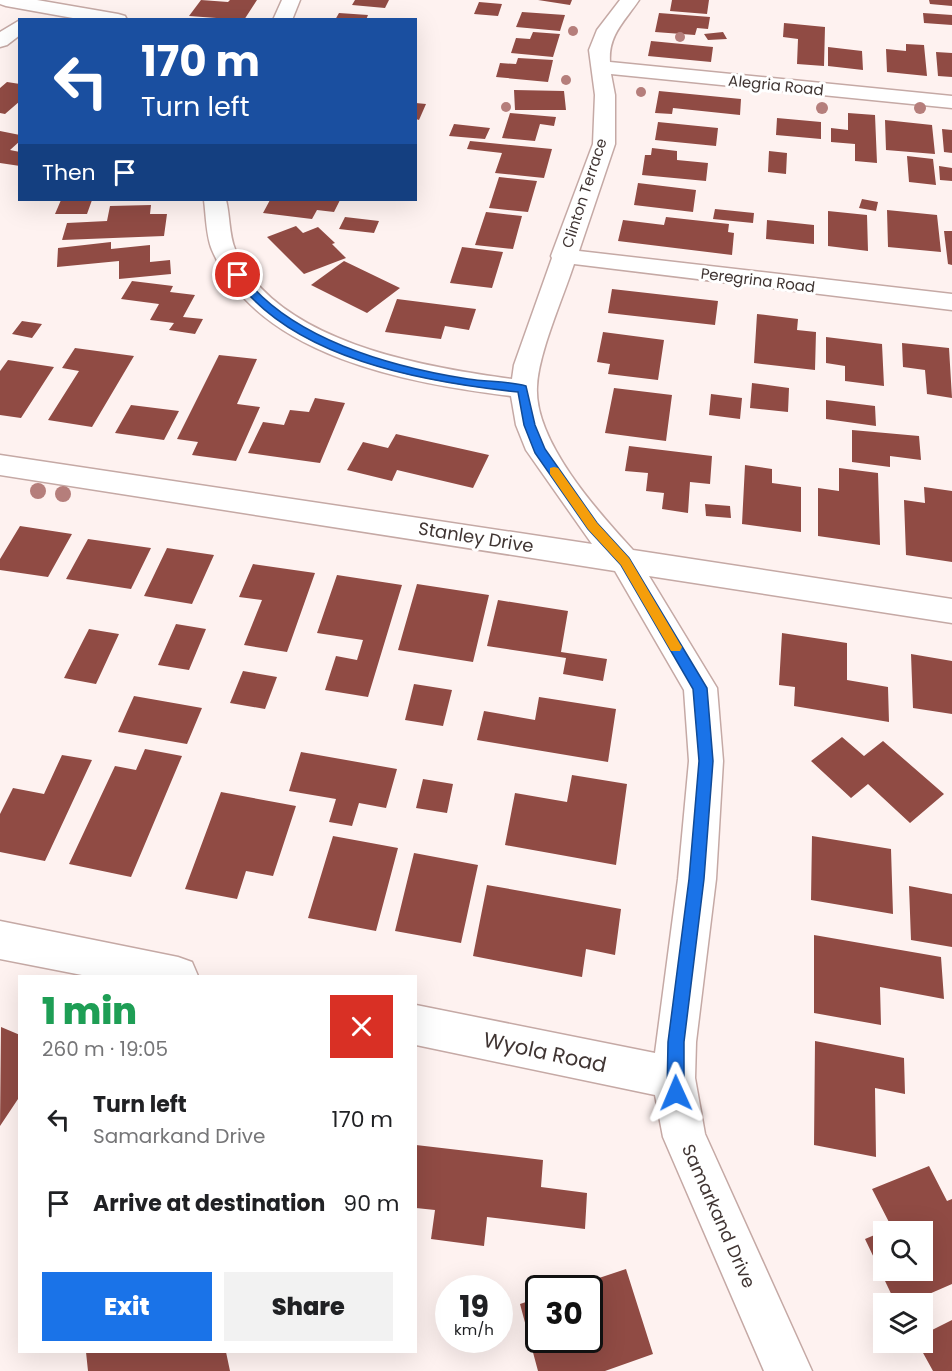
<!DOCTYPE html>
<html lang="en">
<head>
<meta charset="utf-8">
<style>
  body { margin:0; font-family:Poppins,sans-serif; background:#f2f2f2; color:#202124; height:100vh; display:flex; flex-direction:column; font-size:22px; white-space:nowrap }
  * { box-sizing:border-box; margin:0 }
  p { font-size:20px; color:#757577 }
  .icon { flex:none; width:33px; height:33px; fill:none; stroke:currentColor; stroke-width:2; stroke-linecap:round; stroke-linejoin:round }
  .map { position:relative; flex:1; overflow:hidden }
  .drawer { position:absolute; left:18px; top:975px; width:399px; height:378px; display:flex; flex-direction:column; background:#fff; border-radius:0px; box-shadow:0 6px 24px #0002 }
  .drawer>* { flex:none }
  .banner { position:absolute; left:18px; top:18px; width:399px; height:183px; border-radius:0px; box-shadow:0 6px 24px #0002; background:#1a4fa0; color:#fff; overflow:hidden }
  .controls { position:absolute; left:873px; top:1221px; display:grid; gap:12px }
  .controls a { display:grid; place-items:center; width:60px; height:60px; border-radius:0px; background:#fff; box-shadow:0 6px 24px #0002; font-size:30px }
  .speed { position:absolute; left:435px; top:1275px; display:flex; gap:12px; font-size:30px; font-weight:700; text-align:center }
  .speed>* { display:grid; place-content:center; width:78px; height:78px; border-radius:50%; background:#fff; box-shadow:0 6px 24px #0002; line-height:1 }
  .speed small { font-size:15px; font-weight:400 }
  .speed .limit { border:3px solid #111; border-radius:9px; background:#fff; color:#111 }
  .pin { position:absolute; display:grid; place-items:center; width:51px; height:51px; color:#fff; margin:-26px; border:3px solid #fff; border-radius:50%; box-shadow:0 2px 6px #0007 }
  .me { position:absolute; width:66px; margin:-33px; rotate:359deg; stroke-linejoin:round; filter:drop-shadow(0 0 4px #0008) }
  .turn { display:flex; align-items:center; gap:21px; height:126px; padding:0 24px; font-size:27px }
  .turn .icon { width:78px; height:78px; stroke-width:2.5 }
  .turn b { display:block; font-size:42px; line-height:51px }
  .then { display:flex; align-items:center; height:57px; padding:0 24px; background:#0003; gap:12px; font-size:22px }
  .round { display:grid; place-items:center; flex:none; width:63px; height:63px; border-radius:0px; background:#f2f2f2 }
  .head { display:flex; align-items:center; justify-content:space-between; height:102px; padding:0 24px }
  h1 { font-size:36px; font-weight:800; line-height:45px; color:#1e9e55 }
  .primary-button { display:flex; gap:12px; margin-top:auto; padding:12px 24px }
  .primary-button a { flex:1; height:69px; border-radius:0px; background:#1a73e8; color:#fff; font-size:24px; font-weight:800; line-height:69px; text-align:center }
  .primary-button a+a { background:#f2f2f2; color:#202124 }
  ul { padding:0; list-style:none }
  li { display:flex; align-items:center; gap:18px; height:84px; padding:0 24px }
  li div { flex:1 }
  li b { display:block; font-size:22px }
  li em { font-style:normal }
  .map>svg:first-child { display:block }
  .building { fill:#904b44 }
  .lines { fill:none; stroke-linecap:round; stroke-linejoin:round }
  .street-casing { stroke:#c5a9a5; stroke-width:3 }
  .street { fill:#fff; fill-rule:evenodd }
  .tree { fill:#b57e7b }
  .route { fill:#1a73e8; stroke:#114b97; stroke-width:1.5 }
  .slow { fill:#f59e0b }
  .labels { text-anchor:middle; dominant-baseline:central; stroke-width:6; stroke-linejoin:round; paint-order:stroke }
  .far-street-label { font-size:15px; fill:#403533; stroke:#fff }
  .street-label { font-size:18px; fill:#403533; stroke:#fff }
  .near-street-label { font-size:21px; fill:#403533; stroke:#fff }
</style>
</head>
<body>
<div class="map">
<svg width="952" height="1371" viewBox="0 0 952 1371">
  <rect width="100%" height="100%" fill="#fef2f0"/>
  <path class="building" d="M201 0 228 2 230 0H257L244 20 189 16Z
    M355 0H389L385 8 352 5Z
    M538 0H572L570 5Z
    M672 0H709L707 14 670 11Z
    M929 0H952V6L930 4Z
    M479 2 502 4 498 16 474 14Z
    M522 12 565 15 560 31 516 27Z
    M339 13 368 15 366 20H335Z
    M659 13 710 17 708 29 697 28 695 35 655 32Z
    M923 13 952 15V25L924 23Z
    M784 23 825 27 824 66 797 64 798 39 783 37Z
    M533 32 560 34 553 57 511 53 516 38 530 39Z
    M723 32 727 39 708 40 704 34Z
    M651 41 713 47 711 62 648 56Z
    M906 44 924 45 927 76 887 72 886 49 906 51Z
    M828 47 862 51 863 70 828 66Z
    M936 52 952 53V77L938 76Z
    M518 58 553 60 548 82 496 77 500 63 516 64Z
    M7 82 20 84V101L5 114 0 113V88Z
    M514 90 564 91 566 110H515Z
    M659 91 741 99 740 115 673 108 672 114 655 113Z
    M416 103 426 104 419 120 416 119Z
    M510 113 556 117 554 126 540 124 535 141 502 138Z
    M848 113 875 115 877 163 855 161V144L831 142V128L848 130Z
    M777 118 821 122V139L776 135Z
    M885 120 932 125 935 154 886 150Z
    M658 122 718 128 716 146 655 140Z
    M454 124 490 128 485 139 449 136Z
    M942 129 952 130V153L944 152Z
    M0 131 20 135V141L10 150 20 152V166L0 163Z
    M470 141 552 149 544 178 495 173 502 153 467 149Z
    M652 148 677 151V160L708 163 706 181 642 175 645 155H651Z
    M769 151 787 153 786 174 768 172Z
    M907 156 933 159 936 185 909 182Z
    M939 166 952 168V181L940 180Z
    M499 177 537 181 528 212 489 208Z
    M638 183 696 190 693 212 634 205Z
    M862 199 878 202 876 211 859 208Z
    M61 200H92L87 214H55Z
    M270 200H340L334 212 317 210 312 219 263 213Z
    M151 205 150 214H167L164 236 62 240 67 223 107 221 110 206Z
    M715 209 754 213 753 223 713 219Z
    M887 210 937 215 941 252 888 247Z
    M828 211 867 215 868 251 828 246Z
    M486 212 522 216 513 249 475 245Z
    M345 217 379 221 374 233 339 229Z
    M666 217 729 224 728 232 734 233 732 255 618 241 623 220 664 225Z
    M767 220 814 225V244L766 239Z
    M296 226 303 233 318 227 335 243 332 244 346 258 304 274 267 237Z
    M944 231H952V265L948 264Z
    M111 242V249L150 245V262L170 260 171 274 119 279V261L57 267 58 248Z
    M462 247 503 252 492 288 450 283Z
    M344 261 400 288 367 313 311 285Z
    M132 281 173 286 170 292 195 295 183 317 203 319 195 334 169 330 174 323 150 320 159 304 121 299Z
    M612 289 718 301 715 325 608 313Z
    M397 299 476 309 469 330 445 326 441 339 385 332Z
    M757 314 798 319 797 330 816 332 815 370 754 363Z
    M22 321 42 324 32 338 12 334Z
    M603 332 664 340 658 380 608 374 610 364 597 362Z
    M826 337 882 344 884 386 845 381V366L826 363Z
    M902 343 949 348 952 398 927 394 925 370 903 367Z
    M75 348 134 356 92 427 48 420 79 371 62 368Z
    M219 355 257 359 237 404 260 407 236 461 192 455 198 442 177 439Z
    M8 360 54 367 21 418 0 415V371Z
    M752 383 789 388 788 412 750 408Z
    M614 388 672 395 666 441 605 433Z
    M711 394 742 398 740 419 709 415Z
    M315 398 345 403 320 463 248 453 263 422 284 425 290 410 309 412Z
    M826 400 875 406 876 426 826 419Z
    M131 405 179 411 164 440 115 433Z
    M852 430 919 436 921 460 890 456V467L852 462Z
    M396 434 489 455 473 488 397 470 392 481 347 470 363 442 388 448Z
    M629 446 712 456 710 484 690 482 688 513 662 509 664 493 646 491 648 473 625 471Z
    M745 465 772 469V483L801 487V532L742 524Z
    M839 468 878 473 880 545 818 536V488L839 491Z
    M924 487 952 491V562L906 555 904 500 925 503Z
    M705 504 730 506 731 518 706 516Z
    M20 526 72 534 48 577 0 570V559Z
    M88 539 151 548 131 589 66 579Z
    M167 548 214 555 192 604 144 596Z
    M253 564 315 573 287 652 244 645 262 600 239 597Z
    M337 575 402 585 368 697 325 690 336 656 357 660 363 640 317 633Z
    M417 584 489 595 473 662 398 650Z
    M498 600 568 611 561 652 607 659 603 681 563 674 566 658 487 646Z
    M176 624 206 629 189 670 158 665Z
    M89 629 119 634 96 684 64 678Z
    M782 633 847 643V680L888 687 889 722 794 706 795 687 779 685Z
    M911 654 952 661V714L913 708Z
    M243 671 277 677 265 709 230 703Z
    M414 684 452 690 443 726 405 720Z
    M134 696 202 708 187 744 118 732Z
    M539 697 616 709 608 762 477 740 484 711 535 720Z
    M842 737 864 756 883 741 944 794 910 823 868 784 851 798 811 761Z
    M145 749 182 756 131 877 69 864 115 766 136 770Z
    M301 752 397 769 386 808 359 803 352 826 329 822 336 799 289 791Z
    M62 755 92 760 45 861 0 852V814L13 788 44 794Z
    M572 775 627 784 616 865 505 845 515 793 567 802Z
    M423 779 453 784 447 813 416 808Z
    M221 792 296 806 273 876 246 871 237 899 185 889Z
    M333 836 398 848 376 931 308 918Z
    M812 836 891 849 893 914 811 900Z
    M414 853 478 865 461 943 395 931Z
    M487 885 621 909 615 955 586 949 582 977 473 956Z
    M909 886 952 894V947L911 940Z
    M814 935 941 957 944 999 880 987 881 1025 814 1013Z
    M1 1027 20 1035V1096L0 1126Z
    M815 1041 904 1058 905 1094 875 1088 876 1157 814 1145Z
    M416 1145 543 1160 541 1187 587 1193 585 1229 487 1217 484 1246 431 1239 435 1210 416 1208Z
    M929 1166 947 1201 952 1199V1284L906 1304H896L865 1239 884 1231V1270H922V1232H884L892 1228 872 1189Z
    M626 1269 653 1354 605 1371H538L520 1304 538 1298V1340H590V1288H569Z
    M952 1320V1371H933L917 1342H922V1335Z
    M86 1352H226L230 1371H88Z"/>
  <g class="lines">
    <g class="street-casing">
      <path id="street" d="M0 0H37L118 14 125 16 127 20H84L6 6 0 4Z
        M282 0H300L292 20H273Z
        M620 0H639C625 21 608 35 610 62L952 96V108L611 74 615 95V144L579 251 952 294V310L574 264C563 298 538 354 537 387 534 441 598 512 633 550L952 599V623L649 576 717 688 723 761 716 879 696 1042 695 1078 705 1134 812 1371H764L663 1137 655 1095 416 1045V1005L655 1053 678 879 689 761 684 690 615 571 0 475V455L592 544 526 450 516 425 511 396C408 383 258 357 212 250 206 236 206 215 204 200H226C230 215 229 235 235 249 274 342 423 367 512 379L514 365 552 258 551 256 593 144 595 95 589 50 597 30Z
        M20 20V35L7 45 0 47V32Z
        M0 921 178 957 192 962 198 976H87L0 959Z"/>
    </g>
    <use href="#street" class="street"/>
  </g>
  <g class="tree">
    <circle cx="573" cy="31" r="5"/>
    <circle cx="680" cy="37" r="5"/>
    <circle cx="566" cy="80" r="5"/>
    <circle cx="641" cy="92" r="5"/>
    <circle cx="506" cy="107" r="5"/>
    <circle cx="822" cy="108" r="6"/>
    <circle cx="920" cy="108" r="6"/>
    <circle cx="38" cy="491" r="8"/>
    <circle cx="63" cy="494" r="8"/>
  </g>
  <path class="route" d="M234 273H241C289 339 391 367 468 379 487 382 508 381 526 386L535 425 545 449 597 523 629 558 707 688 713 761 704 879 684 1042V1093L682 1099 676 1101 669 1099 667 1093 668 1042 689 879 699 761 693 689 621 565 588 529 535 453 524 425 518 392C424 382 290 359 233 275Z"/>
  <path class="slow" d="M554 467 558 468 597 523 629 558 680 644 682 647 680 651H671L621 565 588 529 550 474V468Z"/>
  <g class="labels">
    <g class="far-street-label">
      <text transform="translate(776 85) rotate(6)">Alegria Road</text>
      <text transform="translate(584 193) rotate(-72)">Clinton Terrace</text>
      <text transform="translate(758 280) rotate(7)">Peregrina Road</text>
    </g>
    <g class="street-label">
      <text transform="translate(476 537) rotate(9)">Stanley Drive</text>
      <text transform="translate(719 1216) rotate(66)">Samarkand Drive</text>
    </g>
    <g class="near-street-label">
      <text transform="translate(545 1052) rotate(12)">Wyola Road</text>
    </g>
  </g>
</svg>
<div class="controls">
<a><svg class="icon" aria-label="search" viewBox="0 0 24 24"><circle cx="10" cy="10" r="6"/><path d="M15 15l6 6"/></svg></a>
<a><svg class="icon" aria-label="layers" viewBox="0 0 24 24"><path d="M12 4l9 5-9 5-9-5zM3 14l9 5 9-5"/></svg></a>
</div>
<div class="speed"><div>19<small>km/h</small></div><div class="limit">30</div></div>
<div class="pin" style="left:238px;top:275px;background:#d93025"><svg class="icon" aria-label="arrive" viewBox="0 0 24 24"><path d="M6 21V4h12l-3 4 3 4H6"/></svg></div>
<svg class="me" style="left:676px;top:1093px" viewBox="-20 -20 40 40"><path d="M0-17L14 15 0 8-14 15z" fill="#1a73e8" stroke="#fff" stroke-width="4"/></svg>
<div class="banner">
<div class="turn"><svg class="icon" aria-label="left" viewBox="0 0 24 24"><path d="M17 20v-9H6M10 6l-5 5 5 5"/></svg><div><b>170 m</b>Turn left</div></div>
<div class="then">Then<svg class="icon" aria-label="arrive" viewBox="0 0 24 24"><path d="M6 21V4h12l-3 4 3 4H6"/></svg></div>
</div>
<section class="drawer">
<div class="head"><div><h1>1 min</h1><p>260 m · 19:05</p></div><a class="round" style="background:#d93025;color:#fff"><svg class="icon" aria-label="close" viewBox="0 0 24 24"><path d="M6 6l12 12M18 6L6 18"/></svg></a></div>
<ul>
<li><svg class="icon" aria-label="left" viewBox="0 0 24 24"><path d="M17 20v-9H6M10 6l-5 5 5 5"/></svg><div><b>Turn left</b><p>Samarkand Drive</p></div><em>170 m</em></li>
<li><svg class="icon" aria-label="arrive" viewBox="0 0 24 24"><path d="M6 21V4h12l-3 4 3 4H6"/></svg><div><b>Arrive at destination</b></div><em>90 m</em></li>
</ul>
<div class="primary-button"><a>Exit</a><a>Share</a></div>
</section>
</div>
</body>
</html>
